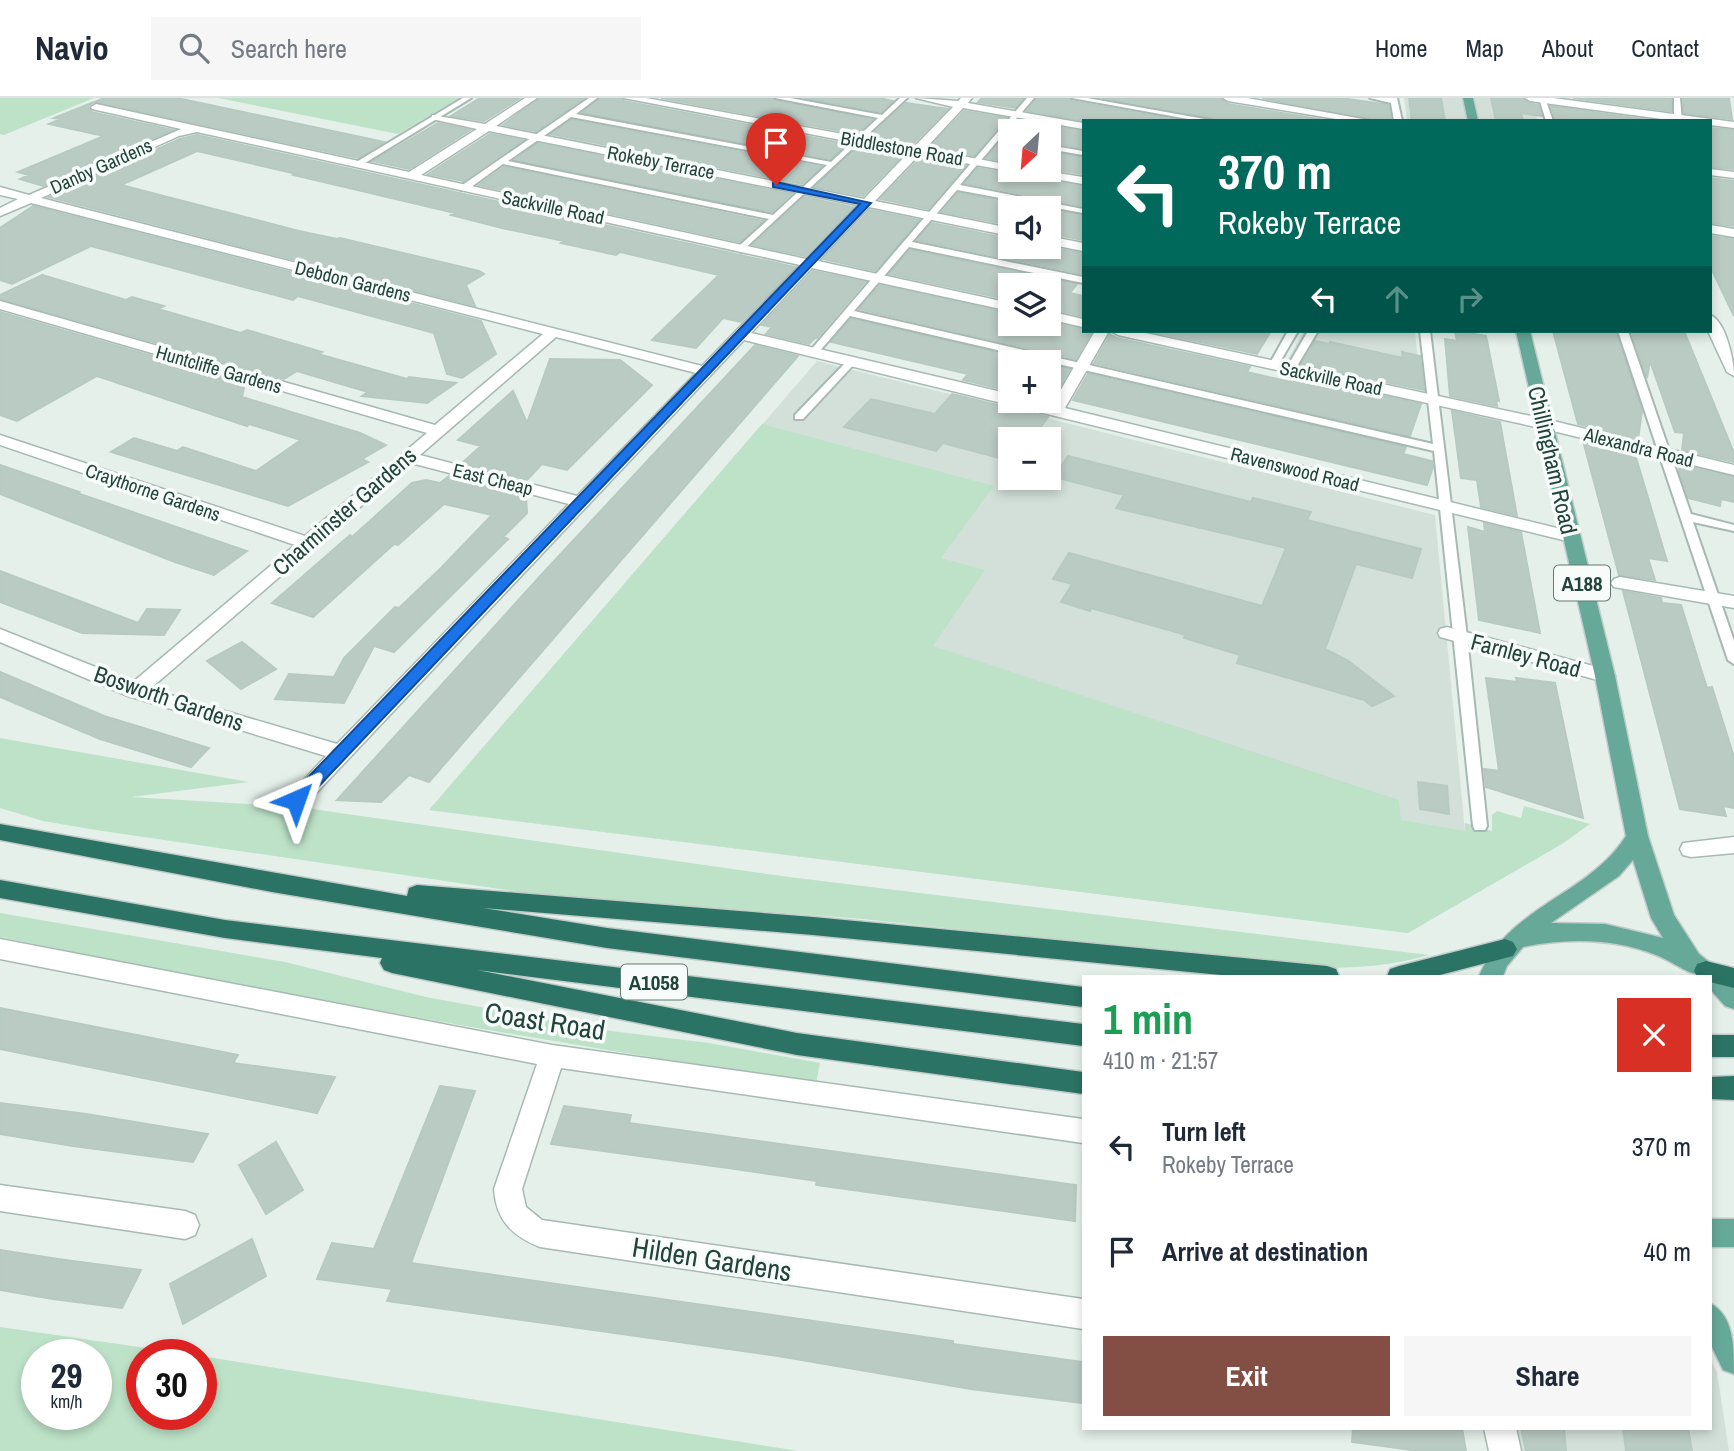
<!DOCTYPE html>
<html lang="en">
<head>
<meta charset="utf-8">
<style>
  body { margin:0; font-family:"Archivo Narrow",sans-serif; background:#f6f6f7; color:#1f2937; height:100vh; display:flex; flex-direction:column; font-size:26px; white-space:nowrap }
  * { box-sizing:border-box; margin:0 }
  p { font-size:23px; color:#747a83 }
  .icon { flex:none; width:38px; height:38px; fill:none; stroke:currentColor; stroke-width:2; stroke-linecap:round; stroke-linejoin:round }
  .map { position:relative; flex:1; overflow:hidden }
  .drawer { position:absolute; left:1082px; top:877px; width:630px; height:455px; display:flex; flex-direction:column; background:#fff; border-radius:0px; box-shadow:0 4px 10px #0003 }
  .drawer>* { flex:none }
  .top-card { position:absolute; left:1082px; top:21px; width:630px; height:214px; border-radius:0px; box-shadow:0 4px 10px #0003; background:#00695c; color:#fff; overflow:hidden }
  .needle { width:46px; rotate:206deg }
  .buttons { position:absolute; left:998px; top:21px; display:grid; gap:14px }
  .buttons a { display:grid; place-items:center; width:63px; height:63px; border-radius:0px; background:#fff; box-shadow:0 4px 10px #0003; font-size:35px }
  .speed { position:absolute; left:21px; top:1241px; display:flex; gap:14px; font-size:35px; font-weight:700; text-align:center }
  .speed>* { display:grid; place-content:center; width:91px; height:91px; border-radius:50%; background:#fff; box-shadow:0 4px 10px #0003; line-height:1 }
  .speed small { font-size:18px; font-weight:400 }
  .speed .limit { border:10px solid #d22; background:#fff; color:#111 }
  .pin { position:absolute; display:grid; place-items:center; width:60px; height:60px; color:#fff; margin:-72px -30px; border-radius:50% 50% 50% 0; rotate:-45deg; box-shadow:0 0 7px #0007 }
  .pin .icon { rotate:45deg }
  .me { position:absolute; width:77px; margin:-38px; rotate:43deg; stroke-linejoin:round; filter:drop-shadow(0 0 5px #0008) }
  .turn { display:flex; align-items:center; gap:24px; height:147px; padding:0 21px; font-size:32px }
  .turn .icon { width:91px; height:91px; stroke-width:2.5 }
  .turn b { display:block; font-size:49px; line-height:60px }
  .lanes { display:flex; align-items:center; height:66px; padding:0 21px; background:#0003; justify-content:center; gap:35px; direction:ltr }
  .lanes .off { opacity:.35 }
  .round { display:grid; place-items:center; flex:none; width:74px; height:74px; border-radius:0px; background:#f6f6f7 }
  .head { display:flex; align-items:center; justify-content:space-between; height:119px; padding:0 21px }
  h1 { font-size:42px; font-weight:700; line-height:52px; color:#1e9e55 }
  .button { display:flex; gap:14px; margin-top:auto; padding:14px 21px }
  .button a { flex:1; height:80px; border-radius:0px; background:#834f44; color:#fff; font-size:28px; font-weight:700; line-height:80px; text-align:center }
  .button a+a { background:#f6f6f7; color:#1f2937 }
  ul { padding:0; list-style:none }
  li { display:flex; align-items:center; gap:21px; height:105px; padding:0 21px }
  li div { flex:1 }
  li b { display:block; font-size:26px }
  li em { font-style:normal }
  header { display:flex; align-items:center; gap:42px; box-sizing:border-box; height:98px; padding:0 35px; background:#fff; border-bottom:2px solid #e0e1e3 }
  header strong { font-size:33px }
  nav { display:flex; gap:38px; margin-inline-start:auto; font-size:24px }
  .search { width:490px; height:63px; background:#f6f6f7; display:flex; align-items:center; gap:18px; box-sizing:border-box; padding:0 24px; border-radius:0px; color:#747a83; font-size:26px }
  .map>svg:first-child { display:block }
  .built { fill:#d3e0da; fill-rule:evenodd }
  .green { fill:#bde2c7; fill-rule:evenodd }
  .building { fill:#bacbc4; stroke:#b7cac2; stroke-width:2 }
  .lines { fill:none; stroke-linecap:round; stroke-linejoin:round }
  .lane-casing { stroke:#a7b9b3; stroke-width:4 }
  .street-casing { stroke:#a7b9b3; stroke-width:3 }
  .primary-casing { stroke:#c1cbc8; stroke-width:3 }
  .highway-casing { stroke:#c1cbc8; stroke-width:3 }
  .lane { fill:#fff; fill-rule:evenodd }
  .street { fill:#fff; fill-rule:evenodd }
  .primary { fill:#66a998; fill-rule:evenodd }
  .highway { fill:#2b7364; fill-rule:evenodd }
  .route { fill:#1a73e8; stroke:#114b97; stroke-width:2 }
  .labels { text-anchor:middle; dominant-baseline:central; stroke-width:7; stroke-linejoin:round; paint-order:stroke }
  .far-street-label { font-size:19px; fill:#22443b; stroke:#f7fbf9 }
  .shield { fill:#f7fbf9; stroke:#627b74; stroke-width:2 }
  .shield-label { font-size:21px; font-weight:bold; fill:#22443b }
  .street-label { font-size:23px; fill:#22443b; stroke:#f7fbf9 }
  .near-street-label { font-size:28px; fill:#22443b; stroke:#f7fbf9 }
</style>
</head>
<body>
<header>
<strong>Navio</strong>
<div class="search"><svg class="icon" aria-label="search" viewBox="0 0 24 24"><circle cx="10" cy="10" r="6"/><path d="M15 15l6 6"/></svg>Search here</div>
<nav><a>Home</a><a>Map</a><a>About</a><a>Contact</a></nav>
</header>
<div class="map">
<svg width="1734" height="1353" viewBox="0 0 1734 1353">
  <rect width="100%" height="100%" fill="#e5f0eb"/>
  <path class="built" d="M1404 0H1530L1538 23H1407Z
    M1304 233H1415L1421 292 1288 261Z
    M817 263 1435 417 1471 797 1408 835 429 712ZM1010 341H1048V380H1010Z
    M1710 1261 1717 1274 1729 1353H1493L1489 1330H1710Z"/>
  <path class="green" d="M0 0H94L4 37 0 36Z
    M218 0H459L398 36Z
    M762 326 994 388 941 460 985 472 933 548 1399 702 1401 722 1465 733V725L1492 733V717L1497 713 1521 720 1524 708 1590 726 1562 746 1408 835 429 712Z
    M0 640 249 684 131 699 298 709 789 779 1429 857C1391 868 1356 870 1317 870L863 821 534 796 96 732 43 723 0 710Z
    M0 815 285 864 426 899 611 933 709 945 820 965 816 985C543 944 271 895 0 839Z
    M0 1229 188 1256H142V1316H201V1258L798 1353H0ZM96 1256V1316H37V1256Z"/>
  <path class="building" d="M104 0H177L384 44 358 60 95 4Z
    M480 0H520L484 23 451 18Z
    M540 0H584L536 33 503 27Z
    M600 0H621L624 3 847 46 830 61 582 15Z
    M661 0H772L872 22 857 36Z
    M804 0H879L893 3 881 14Z
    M982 0H1024L1015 10 978 4Z
    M1037 0H1069L1072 3 1183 23H1084L1027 13Z
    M1102 0H1221L1228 6 1331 23H1218Z
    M1262 0H1341L1389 7 1391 23H1376Z
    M1409 0H1441L1445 23H1412Z
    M1491 0H1523L1529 5 1538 7 1542 18 1521 15 1523 23H1496Z
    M1573 0H1671V13Z
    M1683 0H1729L1732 21 1684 15Z
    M94 4 88 8 91 14 173 32 43 88 20 81 29 77 18 74 104 38 49 26 61 21 54 20Z
    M906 5 948 11 913 46 870 38Z
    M1551 8 1655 23H1579L1555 20Z
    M964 13 1006 20 974 58 930 49Z
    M572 22 821 69 802 86 551 36Z
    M1018 22 1083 33V50L1048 44V33H1010V64L986 60Z
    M438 25 470 32 409 71 373 63Z
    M1710 30 1734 32V71L1710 69Z
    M490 36 523 42 463 83 428 76Z
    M197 37 740 157 795 169 741 224 723 220 696 250 652 242 719 177 620 154 616 157 561 145 564 143 502 130 451 117 455 115 294 77 297 76 197 53 121 87 299 133 337 141 340 140 479 173 484 176 466 187 475 208 49 99 180 41Z
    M538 45 791 96 772 114 515 62Z
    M859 48 903 57 863 98 815 89Z
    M1048 54 1083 59V76L1048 71Z
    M920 60 965 68 928 111 880 101Z
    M504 69 763 123 740 144 479 87Z
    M978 70 1083 88V108L965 85Z
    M1710 80 1734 83V128L1710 125Z
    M958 95 1042 110H1010V127L942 114Z
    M804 99 853 109 805 158 753 147Z
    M33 108 481 223 496 256 462 280 447 276 434 235 298 198 293 202 91 148 12 186 0 182V130Z
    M1048 111 1083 117V142L1048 135Z
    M870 112 919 122 875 173 823 161Z
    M932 125 1010 141V149H1048L1083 155V176L917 142Z
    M1710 138 1734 141V218L1710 168Z
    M910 152 1077 186 1070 195 1083 198V218L1048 211V187H1010V202L889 176Z
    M813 173 865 184 817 240H815L809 246 766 236 772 229 762 227Z
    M42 177 126 202 132 199 164 208 158 211 241 235 247 232 322 254 318 256 407 281 409 279 456 285 427 305 362 298 368 294 297 273 284 281 0 201V197Z
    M880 187 1010 215V226L1048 224 1092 233 1076 261 859 211Z
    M0 214 245 285 242 299 360 335 386 347 362 361 368 364 288 408 111 354 134 340 177 353 183 349 256 373 301 342 249 326 247 328 97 278 17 323 0 317Z
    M851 221 1038 264H1010V293L963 282 968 276 831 244Z
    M1147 233H1271L1257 256Z
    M1455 233 1486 238 1499 303 1496 302 1497 308 1450 298 1445 241 1457 243Z
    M1553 233H1616L1642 313 1638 341 1578 326Z
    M1631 233H1684L1734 355V364L1682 352 1684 335 1675 334 1650 263 1647 280Z
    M1110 236 1117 240 1250 269 1247 274 1290 284 1294 278 1421 306 1410 338 1094 265Z
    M1315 243 1329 246 1330 244 1403 260 1402 254 1420 258 1424 292 1301 266Z
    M755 247 798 258 429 684 409 677 381 704 337 702 543 475Z
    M550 261 620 262 652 287 567 372 542 366 527 382 462 365 481 348 458 342 513 293 527 325Z
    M1048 267 1070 271 1051 304 1046 303H1048Z
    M1088 276 1406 349 1403 356 1432 363 1433 369 1427 387 1073 302Z
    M952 296 1048 319 1032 341H1010V363L943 345 936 353 844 329 871 301 935 316Z
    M1452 313 1500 324 1517 418 1481 409 1477 382 1461 380Z
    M1583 343 1635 356 1667 463 1648 460 1655 482 1619 477Z
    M1068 358 1251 404 1253 400 1311 414 1307 422 1421 451 1412 480 1356 466 1325 551 1347 562 1394 598 1372 608 1364 602 1237 565 1240 557 1184 540 1186 537 1091 510 1090 513 1061 504 1072 486 1053 481 1069 455 1262 508 1286 450 1116 410 1124 397 1054 379Z
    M1680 366 1734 379V404L1721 401 1720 408 1688 400 1679 373Z
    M0 367 79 394 77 395 247 453 214 477 175 464 0 396Z
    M449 378 526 398 527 415 503 439 508 441 394 554 374 548 344 605 275 601 289 576 334 579 344 560 395 509 399 510 441 470 492 417 444 406 398 447 394 446 313 519 272 505 350 437 352 439 412 385 426 382 440 385Z
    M1484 425 1521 434 1540 535 1479 522 1468 429 1485 434Z
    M0 473 138 525 147 511 180 512 164 537 82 535 0 504Z
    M1623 493 1661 500 1662 505 1681 507 1707 590 1712 589 1734 659V710L1723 708 1726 718 1680 711Z
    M242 544 276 571 241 591 207 563Z
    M0 574 104 618 209 650 191 669 100 641 0 599Z
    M1486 580 1517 584 1516 580 1555 585 1583 720 1486 689 1484 671 1499 673Z
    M1418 684 1447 688 1449 716 1420 711Z
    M0 910 238 957 233 965 335 979 317 1015 0 951Z
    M440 988 475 993 411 1165 953 1243V1246L1083 1264V1305L971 1291 778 1258 387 1203 392 1191 317 1181 332 1145 374 1151Z
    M0 1005 86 1016 208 1036 193 1064 73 1048 0 1036Z
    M564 1008 631 1017 629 1025 1076 1087 1075 1123 816 1087 817 1083 728 1070 551 1046Z
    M276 1044 303 1092 266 1116 239 1067Z
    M252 1141 266 1178 183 1226 170 1186Z
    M0 1152 58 1161 141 1172 122 1210 53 1201 0 1192Z
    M1353 1330H1462L1466 1353H1419L1352 1344Z
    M1521 1330H1564L1566 1353H1526Z
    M1623 1330H1688L1692 1353H1626Z"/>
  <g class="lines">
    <g class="lane-casing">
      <path id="lane" d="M463 0H471L360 68 353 66Z
        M589 0H597L576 16 831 64 878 20 775 0H790L882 17 900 0H907L741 154 737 151 738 149 769 121 503 66 467 92H461V88ZM571 19 827 67 773 117 508 63Z
        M1027 0H1034L960 87 1083 111V115L957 92 912 144 1083 179V185L909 149 854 213 1433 346 1420 233H1430L1467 539 1487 728 1485 732H1475L1473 728 1434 353 850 218 818 255 810 253Z
        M1072 0H1087L1216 23H1199Z
        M1370 0H1397L1402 23H1394L1391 5Z
        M1539 0H1545L1553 23H1546Z
        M1674 0H1680L1682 23H1674Z
        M1048 47 1083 53V57L1048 51Z
        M1288 233H1298L1277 269H1271L1269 267Z
        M1308 233H1318L1294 273H1288L1286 271Z
        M1618 233H1628L1691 416 1734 427V433L1693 424 1734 543V566L1728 562Z
        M850 260 858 262 803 321H795V317Z"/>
    </g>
    <g class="street-casing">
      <path id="street" d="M525 0H537L496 28 864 101 908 55 624 0H646L914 49 953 9 916 0 958 3 961 0H972L968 5 1083 25V31L963 10 925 51 1010 67V72H1038L1083 79V86L919 57 875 103 1010 130V138L869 109 818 163 1010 205V213L812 170 751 235 1010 296V303H1036L1052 307 1095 233H1109L1065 310 1577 435 1580 439 1571 444 744 242 304 708 296 710 288 708 285 702 326 658 128 598 0 544V531L133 584 295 447 0 347V337L305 438 427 335 0 211V203L435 327 543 236 31 105 0 118V110L18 101 0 97V89L29 97 181 31 92 11 91 9 96 6 409 74 477 31 432 21V17L485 26ZM489 33 858 107 806 161 421 77ZM197 34 800 167 702 268 41 100 179 38ZM556 239 696 275 577 398 420 357ZM411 365 569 406 337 646 150 591Z
        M1223 0H1247L1374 23H1348L1228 3Z
        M1525 0H1553L1734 24V30L1710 27V23H1676L1530 3Z
        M1710 71 1734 74V80L1710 77Z
        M1710 127 1734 131V139L1710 135Z
        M1048 138 1083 145V153L1048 146Z
        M1048 213 1083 221V229L1048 221Z
        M1710 217C1726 223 1734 263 1734 278L1727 274 1708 233Z
        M1111 233H1136L1545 321 1734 367V377L1545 331 1118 237Z
        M1620 479 1734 498V510L1614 489 1611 485 1614 481Z
        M1447 529 1612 573 1615 578 1612 583 1605 584 1440 539 1438 535 1440 531Z
        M1734 739V755L1691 759 1683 757 1680 751 1683 745Z
        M0 841 552 947 1083 1021V1045L561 970 522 1091 526 1109 542 1122 1083 1201V1231L540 1149C512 1138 496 1122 494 1091L537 966 0 861Z
        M0 1087 185 1113 195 1117 199 1127 195 1137 185 1141 0 1113Z
        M1484 1330H1516L1521 1353H1489Z"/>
    </g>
    <g class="primary-casing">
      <path id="primary" d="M1463 0H1473L1478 23H1468Z
        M1516 233H1530L1615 578 1648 738 1674 817 1699 856 1734 884V911L1725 908 1710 891V878C1687 878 1677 865 1656 857 1614 840 1566 840 1523 849L1507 868 1503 878H1479C1509 807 1588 798 1626 738L1595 578ZM1633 762 1651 820 1663 840 1605 826 1551 825 1619 778Z
        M1710 1121H1734V1149H1710Z
        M1710 1205C1734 1218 1734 1249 1734 1276L1723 1272 1710 1245Z"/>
    </g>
    <g class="highway-casing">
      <path id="highway" d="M0 726 407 798 409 790 417 787 813 819 1327 868 1336 871 1339 878H1231L813 837 483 810 607 830 1083 889V909L607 850 272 794 0 742Z
        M0 782 225 822 1083 926V948L477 872 797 935 1083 974V996L797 957 392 875 384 872 380 865 382 860 225 840 0 800Z
        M1505 841 1513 844 1517 851 1513 858 1436 878H1387L1390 871 1399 868Z
        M1706 863 1734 870V890L1710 884V878H1697L1694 873 1697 866Z
        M1710 937H1734V959H1710Z
        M1734 978V1002L1710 1001V979Z"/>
    </g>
    <use href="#lane" class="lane"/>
    <use href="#street" class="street"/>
    <use href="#primary" class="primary"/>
    <use href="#highway" class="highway"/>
  </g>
  <path class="route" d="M776 84 871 105 301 707H290L288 702 290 698 860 106 773 89V85Z"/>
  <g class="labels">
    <g class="far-street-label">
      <text transform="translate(902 50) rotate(10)">Biddlestone Road</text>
      <text transform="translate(661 64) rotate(11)">Rokeby Terrace</text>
      <text transform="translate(101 68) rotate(-24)">Danby Gardens</text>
      <text transform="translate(553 109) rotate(12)">Sackville Road</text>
      <text transform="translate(353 183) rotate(14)">Debdon Gardens</text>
      <text transform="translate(219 271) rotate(16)">Huntcliffe Gardens</text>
      <text transform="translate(1331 280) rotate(12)">Sackville Road</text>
      <text transform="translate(1639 349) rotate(14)">Alexandra Road</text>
      <text transform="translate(1295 371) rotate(14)">Ravenswood Road</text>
      <text transform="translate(493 381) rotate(14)">East Cheap</text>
      <text transform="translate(153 394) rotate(19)">Craythorne Gardens</text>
    </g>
    <g class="shield">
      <rect x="1554" y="467.5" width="56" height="35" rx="5"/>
      <rect x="621" y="866.5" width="66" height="35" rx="5"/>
    </g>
    <g class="shield-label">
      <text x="1582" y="485">A188</text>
      <text x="654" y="884">A1058</text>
    </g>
    <g class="street-label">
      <text transform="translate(1553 362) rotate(77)">Chillingham Road</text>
      <text transform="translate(344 413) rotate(-41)">Charminster Gardens</text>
      <text transform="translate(1526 557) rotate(15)">Farnley Road</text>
      <text transform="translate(169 600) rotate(19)">Bosworth Gardens</text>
    </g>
    <g class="near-street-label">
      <text transform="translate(545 923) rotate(9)">Coast Road</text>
      <text transform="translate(712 1161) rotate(9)">Hilden Gardens</text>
    </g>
  </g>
</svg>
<div class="buttons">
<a><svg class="needle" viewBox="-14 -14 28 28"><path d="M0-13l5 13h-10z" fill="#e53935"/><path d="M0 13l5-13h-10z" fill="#747a83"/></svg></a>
<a><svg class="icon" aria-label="sound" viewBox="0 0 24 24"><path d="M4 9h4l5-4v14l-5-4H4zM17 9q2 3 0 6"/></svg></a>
<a><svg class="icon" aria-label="layers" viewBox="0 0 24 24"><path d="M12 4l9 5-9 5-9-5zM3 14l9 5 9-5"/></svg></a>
<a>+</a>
<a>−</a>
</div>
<div class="speed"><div>29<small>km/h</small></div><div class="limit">30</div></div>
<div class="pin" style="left:776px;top:87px;background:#d93025"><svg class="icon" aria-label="arrive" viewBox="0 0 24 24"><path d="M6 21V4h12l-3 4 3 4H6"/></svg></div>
<svg class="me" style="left:296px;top:702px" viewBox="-20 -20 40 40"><path d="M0-17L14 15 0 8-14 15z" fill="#1a73e8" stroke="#fff" stroke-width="4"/></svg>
<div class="top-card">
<div class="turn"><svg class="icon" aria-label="left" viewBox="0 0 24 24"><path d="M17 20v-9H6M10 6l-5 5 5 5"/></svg><div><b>370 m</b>Rokeby Terrace</div></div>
<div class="lanes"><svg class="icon" aria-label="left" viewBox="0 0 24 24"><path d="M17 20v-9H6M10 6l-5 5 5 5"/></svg><svg class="icon off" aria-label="ahead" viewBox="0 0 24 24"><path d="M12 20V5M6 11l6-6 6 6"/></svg><svg class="icon off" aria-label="right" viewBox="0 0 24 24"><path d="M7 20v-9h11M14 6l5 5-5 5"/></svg></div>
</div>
<section class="drawer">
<div class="head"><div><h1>1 min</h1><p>410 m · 21:57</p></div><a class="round" style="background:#d93025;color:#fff"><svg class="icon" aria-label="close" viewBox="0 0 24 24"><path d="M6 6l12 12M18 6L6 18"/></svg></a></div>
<ul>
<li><svg class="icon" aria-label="left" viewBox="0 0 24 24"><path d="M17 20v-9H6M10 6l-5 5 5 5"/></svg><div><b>Turn left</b><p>Rokeby Terrace</p></div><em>370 m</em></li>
<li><svg class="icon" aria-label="arrive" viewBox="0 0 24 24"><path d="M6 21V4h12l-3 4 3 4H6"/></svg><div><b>Arrive at destination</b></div><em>40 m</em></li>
</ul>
<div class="button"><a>Exit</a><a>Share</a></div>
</section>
</div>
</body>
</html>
